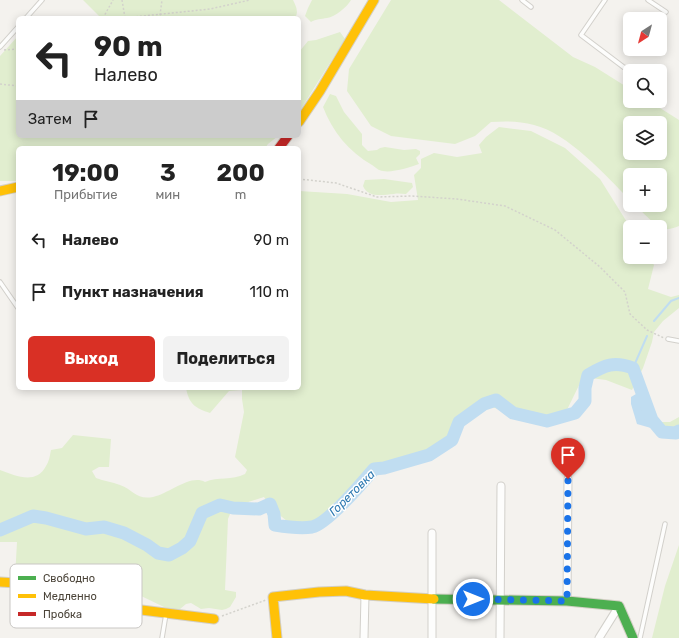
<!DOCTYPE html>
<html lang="ru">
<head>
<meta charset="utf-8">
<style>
  body { margin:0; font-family:Rubik,sans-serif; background:#f2f2f2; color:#222; height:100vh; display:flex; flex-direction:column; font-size:15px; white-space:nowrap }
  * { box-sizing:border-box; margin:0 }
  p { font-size:13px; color:#767676 }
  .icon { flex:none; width:22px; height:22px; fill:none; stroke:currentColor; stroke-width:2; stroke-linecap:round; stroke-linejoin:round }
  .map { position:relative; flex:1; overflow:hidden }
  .sheet { position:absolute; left:16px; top:146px; width:285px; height:244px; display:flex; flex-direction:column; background:#fff; border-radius:6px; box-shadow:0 2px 10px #0003 }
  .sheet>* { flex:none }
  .banner { position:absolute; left:16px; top:16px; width:285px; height:122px; border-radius:6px; box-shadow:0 2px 10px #0003; background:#fff; color:#222; overflow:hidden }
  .needle { width:26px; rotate:216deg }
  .buttons { position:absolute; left:623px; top:12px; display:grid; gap:8px }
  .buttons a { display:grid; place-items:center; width:44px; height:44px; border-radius:6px; background:#fff; box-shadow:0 2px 10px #0003; font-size:20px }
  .pin { position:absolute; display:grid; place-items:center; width:34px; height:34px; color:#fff; margin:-41px -17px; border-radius:50% 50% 50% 0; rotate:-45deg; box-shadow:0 0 4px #0007 }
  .pin .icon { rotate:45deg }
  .me { position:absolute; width:44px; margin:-22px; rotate:90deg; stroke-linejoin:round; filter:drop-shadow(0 0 3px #0008) }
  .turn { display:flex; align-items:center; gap:14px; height:84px; padding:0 12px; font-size:18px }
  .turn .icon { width:52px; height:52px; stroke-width:2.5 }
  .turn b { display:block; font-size:28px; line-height:34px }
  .then { display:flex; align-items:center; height:38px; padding:0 12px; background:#0003; gap:8px; font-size:15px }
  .eta { display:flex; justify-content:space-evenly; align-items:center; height:68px; text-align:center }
  .eta b { font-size:24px; font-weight:700; line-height:28px }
  .primary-button { display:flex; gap:8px; margin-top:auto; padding:8px 12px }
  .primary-button a { flex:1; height:46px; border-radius:6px; background:#d93025; color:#fff; font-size:16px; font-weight:700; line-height:46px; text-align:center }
  .primary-button a+a { background:#f2f2f2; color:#222 }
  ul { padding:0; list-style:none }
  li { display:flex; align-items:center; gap:12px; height:52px; padding:0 12px }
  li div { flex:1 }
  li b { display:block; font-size:15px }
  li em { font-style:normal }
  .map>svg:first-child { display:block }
  .green { fill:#e1eecf; fill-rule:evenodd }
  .water { fill:#c0ddf1 }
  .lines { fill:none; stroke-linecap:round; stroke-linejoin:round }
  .stream { stroke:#c0ddf1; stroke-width:2 }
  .river { stroke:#c0ddf1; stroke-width:13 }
  .lane-casing { stroke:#d2d0cb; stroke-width:5.5 }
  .street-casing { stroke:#d2d0cb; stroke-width:9 }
  .fast-casing { stroke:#d3cfc5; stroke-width:11 }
  .slow-casing { stroke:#d3cfc5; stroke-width:11 }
  .jam-casing { stroke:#d3cfc5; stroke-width:11 }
  .path { stroke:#d3d2cc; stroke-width:1.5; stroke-dasharray:2 2; stroke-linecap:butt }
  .lane { stroke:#fdfdfc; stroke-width:3.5 }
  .street { stroke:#fdfdfc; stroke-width:7 }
  .fast { stroke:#4caf50; stroke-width:9 }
  .slow { stroke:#ffc107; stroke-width:9 }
  .jam { stroke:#c62828; stroke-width:9 }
  .route { stroke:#1a73e8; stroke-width:7; stroke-dasharray:0 12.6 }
  .labels { text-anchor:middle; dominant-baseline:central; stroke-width:3; stroke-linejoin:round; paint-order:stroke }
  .water-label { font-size:12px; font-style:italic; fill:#2e7ab2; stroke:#fff }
  .key { fill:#fff; stroke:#c9c7c4; stroke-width:1 }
  .key-label { font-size:11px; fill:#4b4439 }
</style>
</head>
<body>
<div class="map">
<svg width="679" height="638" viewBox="0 0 679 638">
  <rect width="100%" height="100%" fill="#f4f2ee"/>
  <path class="green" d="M83 0H293C296 6 299 12 295 18H101Z
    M312 0H351C347 7 335 17 327 18 321 19 316 19 311 22L305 16 308 8Z
    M391 0H499L573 57 595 67 630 89V101H649L679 120V226C674 228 668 230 663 229 656 226 641 211 635 205H660V175H630V200C606 176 568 133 534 125 520 121 506 121 491 122L475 136 455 144 391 136 371 126 347 91 349 69ZM630 123H660V153H630Z
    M340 32 345 39 299 112V52L308 41 316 40Z
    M18 36V136H278L268 144 265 148H18V181H0V56Z
    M330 94 336 96 344 112 362 134V145L368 151 377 150 380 148 385 147 404 150 416 149 420 151V154L416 158 419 164C411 167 392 173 383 171 379 171 375 167 372 165 349 152 332 131 323 107Z
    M499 127 531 131 565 148 600 179 630 227V257H649L654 265 648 289 671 297 679 295V308L663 321 654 332 652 342 643 368 632 390 606 380 583 377 564 416C537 420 517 414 491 407L473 416 438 446 415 461 398 469 381 464 333 504 319 521 303 526 287 521 272 509 264 497 242 504H234L228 519 225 590 236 592V597L230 607 226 609 222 610 209 608 201 609 191 603 186 604 180 609 176 610 164 607 137 594 111 587 95 586 69 591 51 585 15 578 17 542H0V470C16 476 36 485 46 466 49 462 50 455 51 450L62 448 73 435 111 439 109 467H99L92 471 96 478C104 481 112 482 120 485 134 490 136 500 153 497 169 494 190 474 205 482 218 476 232 481 245 474L247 470 235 457 244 412 242 399V390L229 391 210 413C195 408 189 404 186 388H299V191L347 194 391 202 418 200 414 175 421 168V159L434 153 457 157 482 153 479 145 486 137Z
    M384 179 412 183 413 187 406 194C402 194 398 193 394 194 382 195 368 198 363 186L365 180Z
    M679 417V435L666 433 658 428V424L662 422H670Z
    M679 545V638H652L665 586Z"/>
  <path class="water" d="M636 394 647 397 655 414 657 422 651 428 637 424 631 404V397Z"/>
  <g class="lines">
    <path class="stream" d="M654 321 671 301 679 298
      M633 368 647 336"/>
    <path class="river" d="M0 530 33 516 46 518 86 529 104 527 124 533 147 545 158 553 169 555 182 548 190 541 202 513 220 505 233 508 259 509 270 504 274 514 275 525C287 527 300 529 312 527 327 524 363 482 374 469L384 468 429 455 452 440 459 422 484 404 496 400 513 413 547 421 575 413 585 401V388L588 375C605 365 614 361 633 368L652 420 662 432 676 433 679 431"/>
    <g class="lane-casing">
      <path id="lane" d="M522 0 531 7
        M605 0 581 35 630 72
        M648 0 666 12
        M26 18 42 0
        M0 47 18 27
        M0 282 18 308
        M668 339 679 341
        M162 638 166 614
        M640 638 665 524"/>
    </g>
    <g class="street-casing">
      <path id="street" d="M567 601 568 479
        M364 638 365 595
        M432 638V533
        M500 638 501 486
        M599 638 619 606"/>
    </g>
    <g class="fast-casing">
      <path id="fast" d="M434 599 567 601 619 606 633 638"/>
    </g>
    <g class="slow-casing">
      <path id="slow" d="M299 122 320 91 374 0
        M0 191 18 187
        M0 582 17 583 44 588 85 603 214 619
        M277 638 273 597 319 592 346 591 365 595 434 599"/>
    </g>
    <g class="jam-casing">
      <path id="jam" d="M279 148 288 136"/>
    </g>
    <path class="path" d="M122 0 125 18
      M103 18 113 0
      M124 18 210 9 250 0
      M157 18 160 15 162 0
      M4 50 18 49
      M0 84 18 86
      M299 179 336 183 377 197 412 196 457 199 505 206 555 230 600 267 625 292 630 314 647 330 664 338
      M222 616 266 600"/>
    <use href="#lane" class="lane"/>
    <use href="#street" class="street"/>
    <use href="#fast" class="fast"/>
    <use href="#slow" class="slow"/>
    <use href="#jam" class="jam"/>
  </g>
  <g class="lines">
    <path class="route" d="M473 599 567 601 568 479"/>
  </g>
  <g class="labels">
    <g class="water-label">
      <text transform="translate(352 493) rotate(-45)">Горетовка</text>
    </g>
  </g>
  <rect x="10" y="564" width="132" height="64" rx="6" class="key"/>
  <rect x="18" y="576" width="18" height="4" fill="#4caf50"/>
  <rect x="18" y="594" width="18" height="4" fill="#ffc107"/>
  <rect x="18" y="612" width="18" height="4" fill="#c62828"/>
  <g class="key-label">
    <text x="43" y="582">Свободно</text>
    <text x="43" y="600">Медленно</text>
    <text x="43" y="618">Пробка</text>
  </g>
</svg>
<div class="buttons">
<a><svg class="needle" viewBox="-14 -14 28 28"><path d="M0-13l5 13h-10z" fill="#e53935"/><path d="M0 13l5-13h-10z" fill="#767676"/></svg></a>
<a><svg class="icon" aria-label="search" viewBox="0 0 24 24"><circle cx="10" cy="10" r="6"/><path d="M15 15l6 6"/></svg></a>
<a><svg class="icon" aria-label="layers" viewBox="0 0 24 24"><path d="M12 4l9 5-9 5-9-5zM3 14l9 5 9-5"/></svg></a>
<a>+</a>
<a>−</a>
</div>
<div class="pin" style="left:568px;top:479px;background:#d93025"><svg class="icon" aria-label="arrive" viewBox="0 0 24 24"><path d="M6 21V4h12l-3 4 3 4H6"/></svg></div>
<svg class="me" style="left:473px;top:599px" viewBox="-20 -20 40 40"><circle r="17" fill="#1a73e8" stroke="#fff" stroke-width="3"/><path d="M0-11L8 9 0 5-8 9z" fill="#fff"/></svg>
<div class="banner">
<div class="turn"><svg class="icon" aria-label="left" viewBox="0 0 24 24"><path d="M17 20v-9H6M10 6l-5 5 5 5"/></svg><div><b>90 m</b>Налево</div></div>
<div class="then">Затем<svg class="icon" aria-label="arrive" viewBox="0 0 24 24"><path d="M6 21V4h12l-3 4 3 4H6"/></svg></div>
</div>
<section class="sheet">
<div class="eta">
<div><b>19:00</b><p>Прибытие</p></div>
<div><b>3</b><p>мин</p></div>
<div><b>200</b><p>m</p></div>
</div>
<ul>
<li><svg class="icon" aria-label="left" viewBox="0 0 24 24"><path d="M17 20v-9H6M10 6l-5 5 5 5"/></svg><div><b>Налево</b></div><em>90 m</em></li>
<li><svg class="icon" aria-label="arrive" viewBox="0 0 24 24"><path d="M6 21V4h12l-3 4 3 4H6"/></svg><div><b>Пункт назначения</b></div><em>110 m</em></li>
</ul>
<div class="primary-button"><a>Выход</a><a>Поделиться</a></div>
</section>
</div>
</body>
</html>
